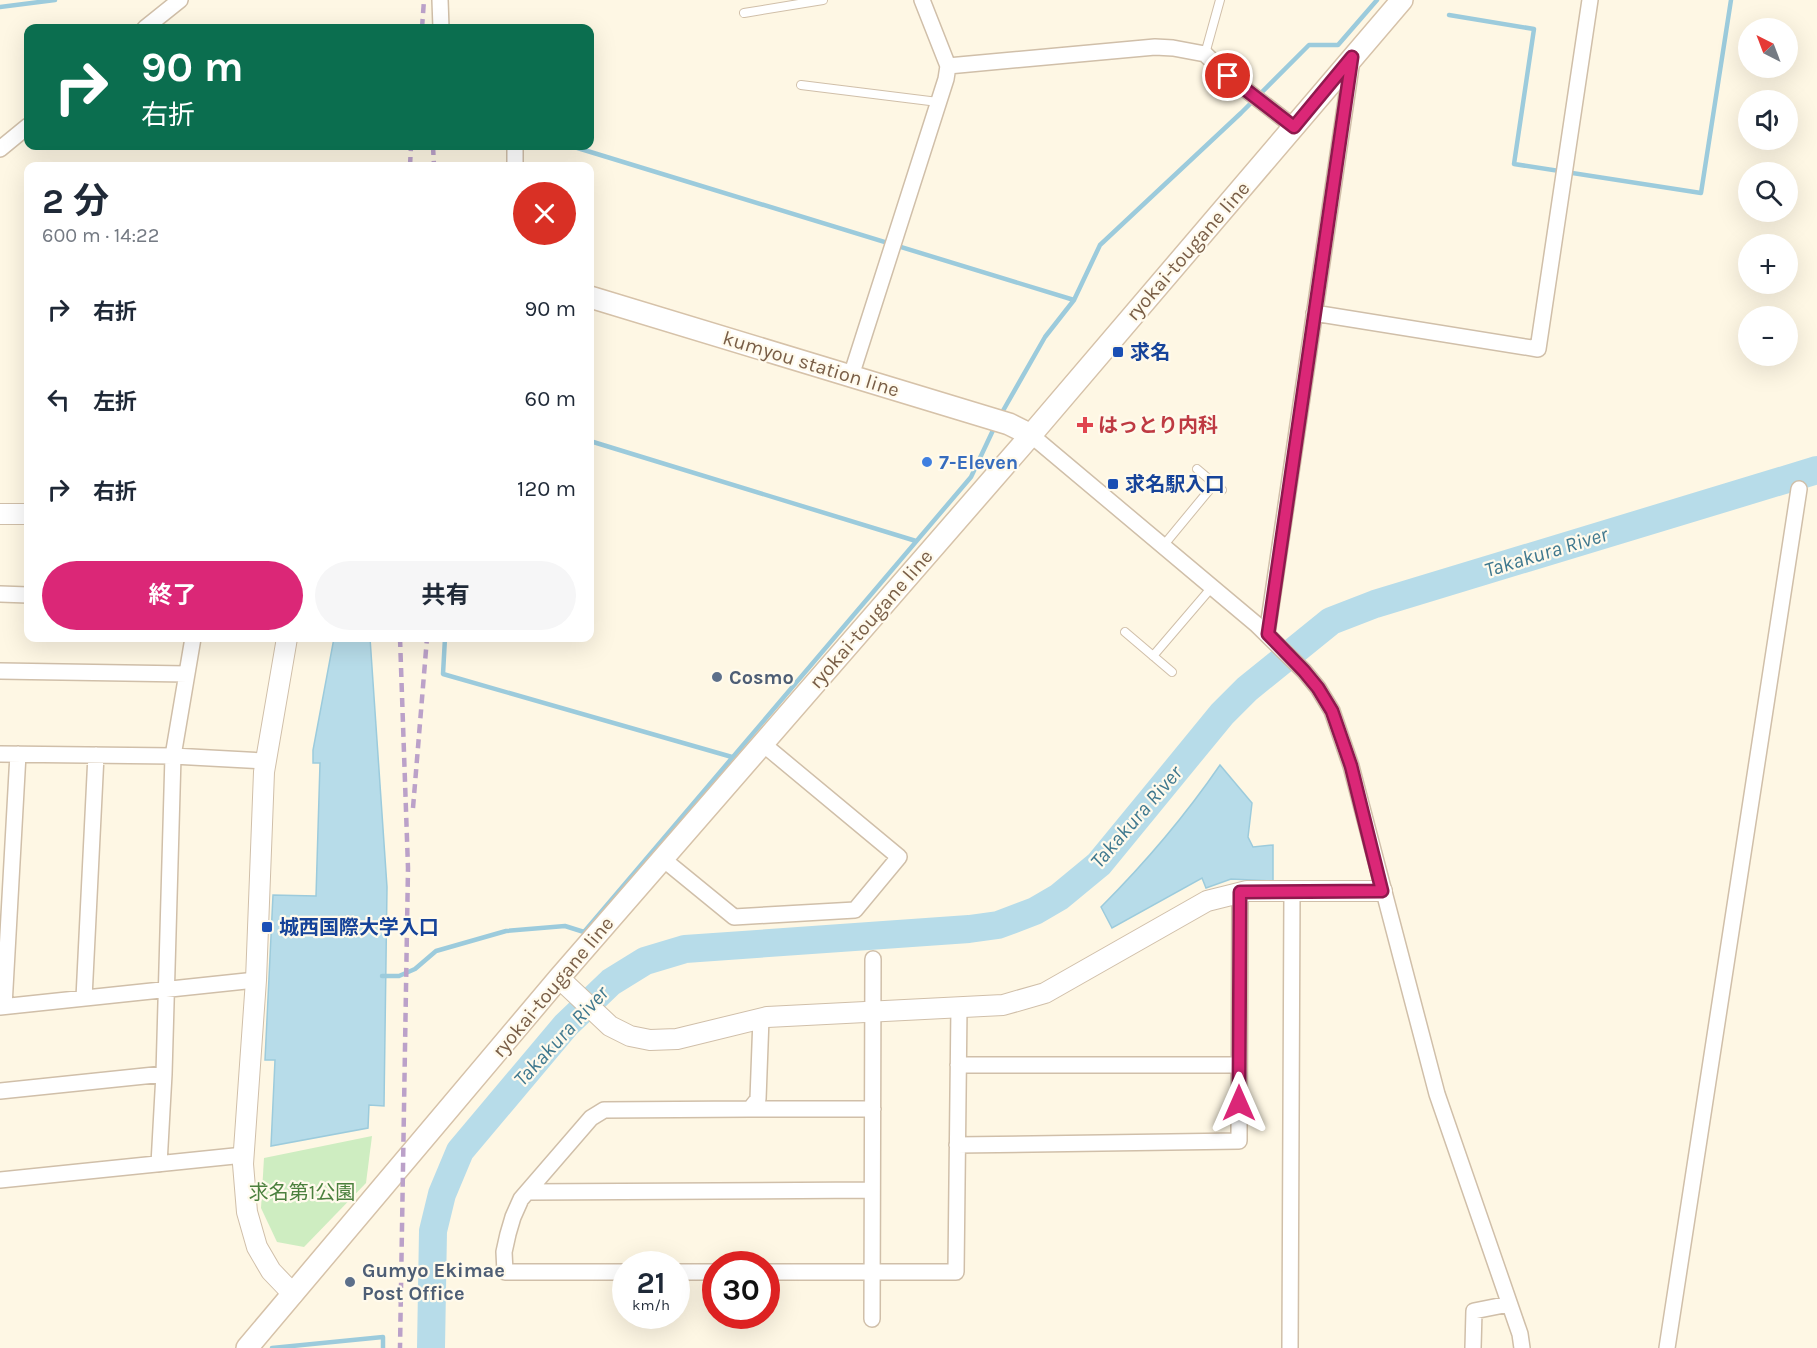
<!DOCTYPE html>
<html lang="ja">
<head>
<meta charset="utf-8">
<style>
  body { margin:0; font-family:Karla,"Noto Sans JP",sans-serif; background:#f6f6f7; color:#1f2937; height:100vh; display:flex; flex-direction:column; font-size:22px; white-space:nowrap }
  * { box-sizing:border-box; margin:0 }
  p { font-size:20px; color:#747a83 }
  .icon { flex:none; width:33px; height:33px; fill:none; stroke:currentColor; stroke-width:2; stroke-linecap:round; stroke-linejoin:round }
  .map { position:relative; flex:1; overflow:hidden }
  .details { position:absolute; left:24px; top:162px; width:570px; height:480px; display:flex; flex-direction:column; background:#fff; border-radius:12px; box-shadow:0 6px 24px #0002 }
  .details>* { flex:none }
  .top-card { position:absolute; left:24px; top:24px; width:570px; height:126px; border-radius:12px; box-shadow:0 6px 24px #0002; background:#0b6e4f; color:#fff; overflow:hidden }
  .needle { width:39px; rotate:318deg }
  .tools { position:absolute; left:1738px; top:18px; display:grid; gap:12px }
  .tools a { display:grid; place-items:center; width:60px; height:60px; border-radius:50%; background:#fff; box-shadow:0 6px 24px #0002; font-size:30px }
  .speed { position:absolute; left:612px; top:1251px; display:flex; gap:12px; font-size:30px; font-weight:700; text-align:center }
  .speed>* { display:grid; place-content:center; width:78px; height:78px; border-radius:50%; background:#fff; box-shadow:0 6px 24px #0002; line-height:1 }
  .speed small { font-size:15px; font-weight:400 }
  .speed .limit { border:9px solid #d22; background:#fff; color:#111 }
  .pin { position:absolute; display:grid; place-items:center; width:51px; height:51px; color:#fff; margin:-26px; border:3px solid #fff; border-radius:50%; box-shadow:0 2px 6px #0007 }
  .me { position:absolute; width:66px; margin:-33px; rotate:0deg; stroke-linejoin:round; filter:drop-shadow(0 0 4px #0008) }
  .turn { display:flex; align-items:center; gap:21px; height:126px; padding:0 18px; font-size:27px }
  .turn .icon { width:78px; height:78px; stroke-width:2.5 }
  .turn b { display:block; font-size:42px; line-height:51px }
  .round { display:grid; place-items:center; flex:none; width:63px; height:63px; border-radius:32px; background:#f6f6f7 }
  .summary { display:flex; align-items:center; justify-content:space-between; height:102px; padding:0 18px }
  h1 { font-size:36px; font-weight:700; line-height:45px }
  .action { display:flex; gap:12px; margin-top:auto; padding:12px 18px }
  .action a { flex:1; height:69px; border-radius:36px; background:#db2777; color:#fff; font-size:24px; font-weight:700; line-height:69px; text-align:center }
  .action a+a { background:#f6f6f7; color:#1f2937 }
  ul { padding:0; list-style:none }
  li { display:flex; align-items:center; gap:18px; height:90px; padding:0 18px }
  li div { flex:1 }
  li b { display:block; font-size:22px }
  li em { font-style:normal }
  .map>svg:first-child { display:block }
  .green { fill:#ceedc1 }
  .water { fill:#b7dce9; stroke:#9ccbdc; stroke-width:1.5 }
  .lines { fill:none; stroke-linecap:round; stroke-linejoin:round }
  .stream { stroke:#9ccbdc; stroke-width:4.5 }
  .river { stroke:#b7dce9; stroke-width:28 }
  .service-casing { stroke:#d0bfa9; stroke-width:10 }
  .minor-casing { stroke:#d0bfa9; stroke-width:18 }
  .tertiary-casing { stroke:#d0bfa9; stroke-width:22 }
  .secondary-casing { stroke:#d6c2a9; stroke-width:24 }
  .service { stroke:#fff; stroke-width:8 }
  .minor { stroke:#fff; stroke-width:15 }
  .tertiary { stroke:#fff; stroke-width:20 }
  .secondary { stroke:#fff; stroke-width:21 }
  .rail { stroke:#bba1c9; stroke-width:4.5; stroke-dasharray:9 6; stroke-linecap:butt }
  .route-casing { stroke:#8e194d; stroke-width:15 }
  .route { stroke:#db2777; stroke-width:10 }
  .transit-dot { fill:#1a4fb4; stroke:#fffaec; stroke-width:2 }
  .health-dot { fill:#e0444e; stroke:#fffaec; stroke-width:2 }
  .shop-dot { fill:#3f7fe0; stroke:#fffaec; stroke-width:2 }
  .service-dot { fill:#5c6f8a; stroke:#fffaec; stroke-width:2 }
  .labels { text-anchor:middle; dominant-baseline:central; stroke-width:4.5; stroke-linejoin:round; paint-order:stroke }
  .street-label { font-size:20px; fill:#795e47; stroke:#fffaec }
  .transit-label { font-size:20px; font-weight:bold; fill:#164399; stroke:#fffaec; text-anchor:start }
  .health-label { font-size:20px; font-weight:bold; fill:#be3a42; stroke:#fffaec; text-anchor:start }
  .shop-label { font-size:20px; font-weight:bold; fill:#366cbe; stroke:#fffaec; text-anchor:start }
  .service-label { font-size:20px; font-weight:bold; fill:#4e5e75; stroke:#fffaec; text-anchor:start }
  .park-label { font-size:20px; fill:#4b803e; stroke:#fffaec }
  .water-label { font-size:21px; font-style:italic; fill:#3f788e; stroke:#fffaec }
</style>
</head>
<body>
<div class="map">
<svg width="1817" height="1348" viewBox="0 0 1817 1348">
  <rect width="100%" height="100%" fill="#fef7e4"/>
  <path class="green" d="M372 1136 366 1183 304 1247 277 1242 261 1208 264 1158Z"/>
  <path class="water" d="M334 638H370L387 887 384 1106 369 1105 368 1128 271 1146 275 1060H265L273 895 316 896 320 763H313V750Z
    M1220 765 1252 803 1248 837 1253 847 1273 845V881L1231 879 1206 888 1202 878 1112 928 1101 907C1144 864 1185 816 1220 765Z"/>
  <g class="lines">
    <path class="stream" d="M0 7 55 0
      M1449 15 1534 29 1514 164 1701 193 1731 0
      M571 146 1074 300 1045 337 1000 416
      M1074 300 1100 245 1241 113 1309 45H1338L1377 0
      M590 441 916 541
      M445 638 443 674 732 757
      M382 976H399L415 969 436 951 506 931 565 926 584 932 971 477 995 426
      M272 1348 383 1337V1348"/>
    <path class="river" d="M431 1348 433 1231 442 1194 460 1151 566 1025 611 982 645 961 685 949 969 929 998 925 1035 911 1059 897 1099 864 1222 714 1247 689 1331 621 1375 604 1817 470"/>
    <g class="service-casing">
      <path id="service" d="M744 13 823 0
        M1205 54 1220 0
        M801 85 938 102
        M1197 469 1222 490
        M1163 546 1215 483
        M1125 632 1172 672
        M1153 656 1212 587"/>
    </g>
    <g class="minor-casing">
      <path id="minor" d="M440 0 441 28
        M145 28 180 0
        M948 66 1155 47 1173 48 1205 54 1228 76 1294 127
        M0 149 28 126
        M515 166V146
        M1314 313 1538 349 1590 0
        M851 376 946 79 948 66 922 0
        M1031 435 1256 624 1304 671 1318 688 1332 711 1351 766 1437 1094 1520 1334 1522 1348
        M0 594 28 595
        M1267 634 1352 60
        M0 671 187 674
        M0 754 173 756 265 761
        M663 859 734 917 855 910 899 857 763 744
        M84 998 96 755
        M4 1006 18 754
        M0 1007 256 980
        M958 1065H1239
        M0 1091 164 1074
        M750 1109H873
        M957 1145 1239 1141 1240 892
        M159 1164 164 1074 173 756 193 638
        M0 1180 244 1155
        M528 1192 872 1190
        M626 1272H505L504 1252 508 1234 513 1217 521 1199 591 1118 604 1110 750 1109 758 1099 761 1018
        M676 1272H716
        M766 1272H956L959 1007
        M872 1319 873 959
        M1290 1348 1292 892
        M1473 1348 1474 1311 1509 1304
        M1667 1348 1799 489"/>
    </g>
    <g class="tertiary-casing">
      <path id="tertiary" d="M0 514H28
        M287 638 264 772 256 980 243 1164 247 1212 257 1247 271 1271 293 1294
        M559 978 610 1026 630 1036 650 1040 677 1039 767 1017 1003 1005 1045 993 1207 901 1247 891H1382"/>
    </g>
    <g class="secondary-casing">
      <path id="secondary" d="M590 297 1009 424 1031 435
        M247 1348 559 978 1031 435 1402 0"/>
    </g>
    <use href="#service" class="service"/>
    <use href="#minor" class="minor"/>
    <use href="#tertiary" class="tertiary"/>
    <use href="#secondary" class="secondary"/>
    <path class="rail" d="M422 28 424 0
      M433 146 434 166
      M410 166 411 146
      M400 638 408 868 400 1348
      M413 808 427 638"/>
  </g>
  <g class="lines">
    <g class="route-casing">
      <path id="route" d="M1228 76 1294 127 1352 57 1268 634 1304 671 1318 688 1332 711 1351 766 1382 891 1240 892 1239 1103"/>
    </g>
    <use href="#route" class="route"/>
  </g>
  <g class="transit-dot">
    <rect x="1112" y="346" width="12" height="12" rx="3"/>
    <rect x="1107" y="478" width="12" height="12" rx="3"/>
    <rect x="261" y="921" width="12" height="12" rx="3"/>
  </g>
  <path class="health-dot" d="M1082 416h6v6h6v6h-6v6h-6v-6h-6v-6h6z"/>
  <circle class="shop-dot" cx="927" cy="462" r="6"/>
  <g class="service-dot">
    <circle cx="717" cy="677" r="6"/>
    <circle cx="350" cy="1282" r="6"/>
  </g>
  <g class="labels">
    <g class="street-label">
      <text transform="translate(1188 251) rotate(-49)">ryokai-tougane line</text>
      <text transform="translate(811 364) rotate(17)">kumyou station line</text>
      <text transform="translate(871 619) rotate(-49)">ryokai-tougane line</text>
      <text transform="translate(553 987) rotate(-50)">ryokai-tougane line</text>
    </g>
    <g class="transit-label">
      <text x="1130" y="352">求名</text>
      <text x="1125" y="484">求名駅入口</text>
      <text x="279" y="927">城西国際大学入口</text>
    </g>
    <g class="health-label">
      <text x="1098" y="425">はっとり内科</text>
    </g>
    <g class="shop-label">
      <text x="939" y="462">7-Eleven</text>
    </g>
    <g class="service-label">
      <text x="729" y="677">Cosmo</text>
      <text x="362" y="1270">Gumyo Ekimae<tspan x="362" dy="23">Post Office</tspan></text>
    </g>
    <g class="park-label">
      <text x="302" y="1192">求名第1公園</text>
    </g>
    <g class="water-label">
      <text transform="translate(1546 552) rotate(-17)">Takakura River</text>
      <text transform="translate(1136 817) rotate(-49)">Takakura River</text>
      <text transform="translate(561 1036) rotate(-47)">Takakura River</text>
    </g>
  </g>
</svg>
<div class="tools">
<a><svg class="needle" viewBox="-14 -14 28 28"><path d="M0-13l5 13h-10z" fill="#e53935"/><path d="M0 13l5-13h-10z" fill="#747a83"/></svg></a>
<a><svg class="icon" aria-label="sound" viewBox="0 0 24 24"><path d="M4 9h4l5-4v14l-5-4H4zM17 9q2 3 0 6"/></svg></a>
<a><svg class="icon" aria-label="search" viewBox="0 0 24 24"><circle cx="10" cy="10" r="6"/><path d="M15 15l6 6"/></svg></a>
<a>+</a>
<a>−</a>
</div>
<div class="speed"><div>21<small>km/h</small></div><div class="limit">30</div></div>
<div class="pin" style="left:1228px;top:76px;background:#d93025"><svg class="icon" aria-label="arrive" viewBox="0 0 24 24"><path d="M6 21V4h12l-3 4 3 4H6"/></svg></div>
<svg class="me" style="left:1239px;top:1103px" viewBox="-20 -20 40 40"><path d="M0-17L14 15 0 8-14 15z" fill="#db2777" stroke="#fff" stroke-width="4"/></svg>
<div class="top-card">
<div class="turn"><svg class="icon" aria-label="right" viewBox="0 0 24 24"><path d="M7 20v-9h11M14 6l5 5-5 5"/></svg><div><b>90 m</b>右折</div></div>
</div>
<section class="details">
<div class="summary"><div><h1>2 分</h1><p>600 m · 14:22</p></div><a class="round" style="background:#d93025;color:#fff"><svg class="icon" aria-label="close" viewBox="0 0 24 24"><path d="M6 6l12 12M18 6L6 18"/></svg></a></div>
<ul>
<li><svg class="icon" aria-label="right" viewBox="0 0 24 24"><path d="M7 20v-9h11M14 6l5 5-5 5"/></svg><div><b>右折</b></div><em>90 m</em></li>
<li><svg class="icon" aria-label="left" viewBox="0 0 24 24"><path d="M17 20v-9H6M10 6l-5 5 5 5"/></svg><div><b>左折</b></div><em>60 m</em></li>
<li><svg class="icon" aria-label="right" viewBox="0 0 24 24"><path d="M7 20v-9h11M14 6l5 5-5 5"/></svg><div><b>右折</b></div><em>120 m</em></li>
</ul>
<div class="action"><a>終了</a><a>共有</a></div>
</section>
</div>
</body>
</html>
